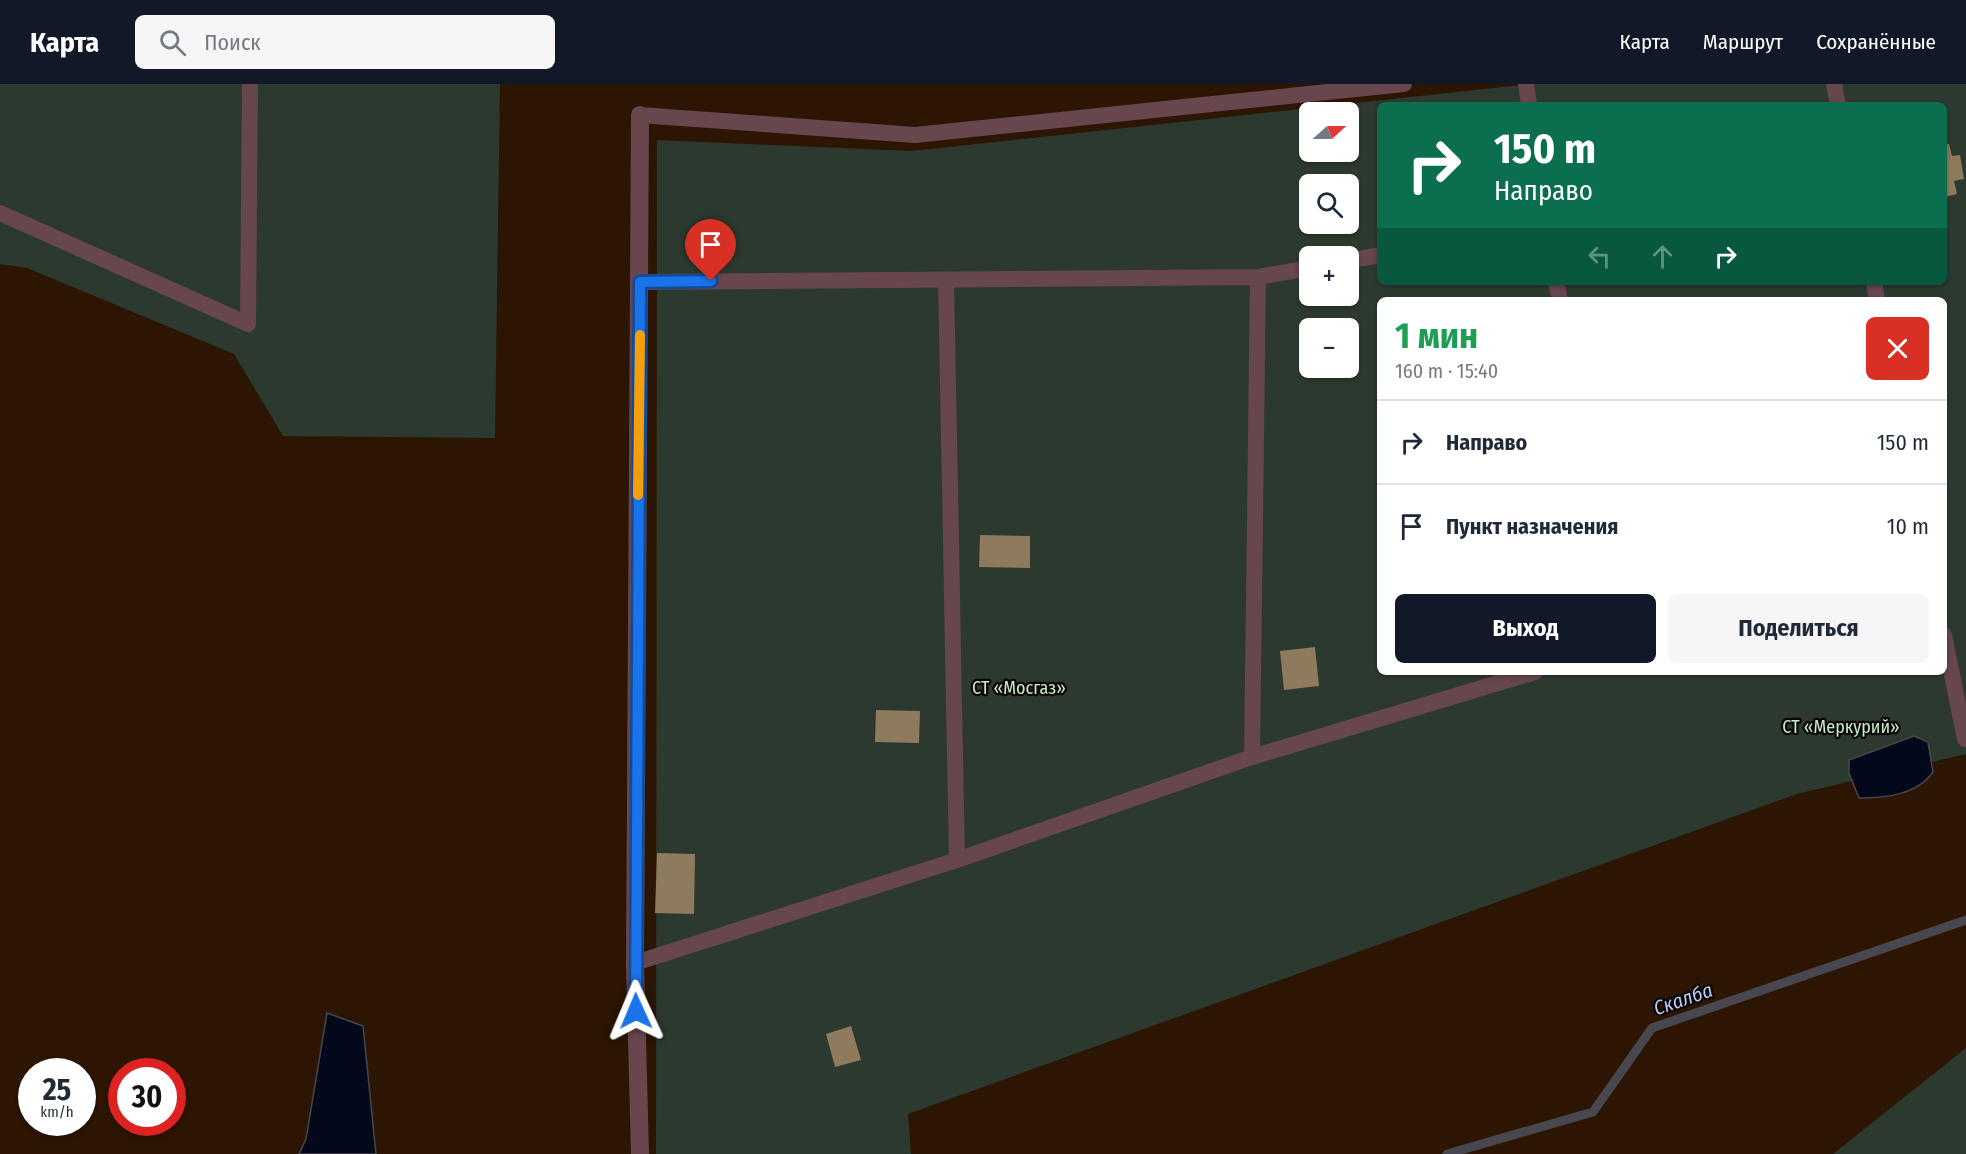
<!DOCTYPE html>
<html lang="ru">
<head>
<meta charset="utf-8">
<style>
  body { margin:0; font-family:"Fira Sans Condensed",sans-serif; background:#f6f6f7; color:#1f2937; height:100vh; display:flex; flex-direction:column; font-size:22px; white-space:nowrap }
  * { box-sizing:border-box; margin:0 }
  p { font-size:20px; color:#747a83 }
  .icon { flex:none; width:33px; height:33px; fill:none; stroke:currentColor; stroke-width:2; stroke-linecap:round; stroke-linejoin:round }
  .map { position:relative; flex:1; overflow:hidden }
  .side { position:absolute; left:1377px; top:213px; width:570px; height:378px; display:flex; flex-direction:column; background:#fff; border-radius:9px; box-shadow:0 2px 4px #0004 }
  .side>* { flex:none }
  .guide { position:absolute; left:1377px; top:18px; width:570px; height:183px; border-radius:9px; box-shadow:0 2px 4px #0004; background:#0b6e4f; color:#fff; overflow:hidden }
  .needle { width:39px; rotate:69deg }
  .fabs { position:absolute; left:1299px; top:18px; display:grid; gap:12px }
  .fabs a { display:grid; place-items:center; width:60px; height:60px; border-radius:9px; background:#fff; box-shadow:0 2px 4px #0004; font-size:30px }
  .speed { position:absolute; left:18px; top:974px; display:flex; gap:12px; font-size:30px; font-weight:700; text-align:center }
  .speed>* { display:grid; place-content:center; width:78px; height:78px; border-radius:50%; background:#fff; box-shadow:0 2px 4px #0004; line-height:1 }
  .speed small { font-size:15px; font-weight:400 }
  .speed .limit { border:9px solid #d22; background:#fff; color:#111 }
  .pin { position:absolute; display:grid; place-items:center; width:51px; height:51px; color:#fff; margin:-62px -26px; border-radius:50% 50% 50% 0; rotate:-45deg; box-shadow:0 0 6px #0007 }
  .pin .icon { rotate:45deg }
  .me { position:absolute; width:66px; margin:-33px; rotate:359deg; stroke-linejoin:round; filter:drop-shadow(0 0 4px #0008) }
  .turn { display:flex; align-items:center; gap:21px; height:126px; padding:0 18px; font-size:27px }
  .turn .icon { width:78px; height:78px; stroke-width:2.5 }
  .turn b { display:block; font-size:42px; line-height:51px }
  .lanes { display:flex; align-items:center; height:57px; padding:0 18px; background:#0003; justify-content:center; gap:30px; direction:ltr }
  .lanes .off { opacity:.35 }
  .round { display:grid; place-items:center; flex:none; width:63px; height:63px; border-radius:9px; background:#f6f6f7 }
  .head { display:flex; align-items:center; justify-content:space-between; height:102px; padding:0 18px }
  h1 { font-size:36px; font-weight:700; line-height:45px; color:#1e9e55 }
  .button { display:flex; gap:12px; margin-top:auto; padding:12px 18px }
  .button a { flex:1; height:69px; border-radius:9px; background:#111827; color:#fff; font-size:24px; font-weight:700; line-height:69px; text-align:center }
  .button a+a { background:#f6f6f7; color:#1f2937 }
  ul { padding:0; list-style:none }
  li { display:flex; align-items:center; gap:18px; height:84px; padding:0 18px; border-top:2px solid #e0e1e3 }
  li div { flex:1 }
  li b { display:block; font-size:22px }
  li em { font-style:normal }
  header { display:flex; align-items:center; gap:36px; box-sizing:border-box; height:84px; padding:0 30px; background:#111827; color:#fff }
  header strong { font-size:28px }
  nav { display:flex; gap:33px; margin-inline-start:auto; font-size:21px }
  .search { width:420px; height:54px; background:#f6f6f7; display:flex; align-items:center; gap:15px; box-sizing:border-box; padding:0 21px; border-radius:9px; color:#747a83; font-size:22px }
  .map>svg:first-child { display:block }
  .green { fill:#2c392e; fill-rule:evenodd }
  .water { fill:#03081b; stroke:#484750; stroke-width:1.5 }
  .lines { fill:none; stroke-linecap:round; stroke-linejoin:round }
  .stream { stroke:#484750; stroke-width:9 }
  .building { fill:#8e7a5c }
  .lane { stroke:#67464e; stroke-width:16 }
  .street { stroke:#67464e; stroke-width:18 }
  .route-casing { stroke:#114b97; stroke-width:15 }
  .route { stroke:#1a73e8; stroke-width:10 }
  .slow { stroke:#f59e0b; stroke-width:10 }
  .labels { text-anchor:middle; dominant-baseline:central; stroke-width:4.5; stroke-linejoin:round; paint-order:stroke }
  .park-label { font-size:18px; fill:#c1f0c9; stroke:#0d0501 }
  .water-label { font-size:20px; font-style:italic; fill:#b5ccfc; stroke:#0d0501 }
</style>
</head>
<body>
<header>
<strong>Карта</strong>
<div class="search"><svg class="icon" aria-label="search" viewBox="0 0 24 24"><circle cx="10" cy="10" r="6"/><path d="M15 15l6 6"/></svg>Поиск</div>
<nav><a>Карта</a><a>Маршрут</a><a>Сохранённые</a></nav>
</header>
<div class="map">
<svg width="1966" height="1070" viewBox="0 0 1966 1070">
  <rect width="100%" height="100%" fill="#2c1502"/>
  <path class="green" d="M0 0H500L495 354 283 352 234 270 27 184 0 180Z
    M1530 0H1966V670L1797 710 908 1030 911 1070H656L657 56 911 67ZM1380 21H1944V198H1380ZM1310 28H1348V68H1310ZM1310 100H1348V140H1310ZM1310 172H1348V212H1310ZM1380 216H1944V588H1380ZM1310 244H1348V284H1310Z
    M1966 964V1070H1833Z"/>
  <path class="water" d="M1914 652 1928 658 1933 688C1917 711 1885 714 1859 714L1849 689V676Z
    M327 929 363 942 376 1070H299L306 1055Z"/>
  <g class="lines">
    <path class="stream" d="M1447 1070 1593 1028 1652 944 1966 836"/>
  </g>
  <path class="building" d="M1949 60 1952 72 1960 71 1964 95 1954 97 1957 110 1944 113V61Z
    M980 451 1030 452V484L979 483Z
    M1315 563 1319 602 1284 606 1280 567Z
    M876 626 920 627 919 659 875 658Z
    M657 769 695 770 694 830 655 829Z
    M851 942 861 976 835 983 826 950Z"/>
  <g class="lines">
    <path class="lane" d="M1526 0 1529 21
      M1834 0 1838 21
      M640 31 915 51 1404 0
      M0 129 248 240 250 0
      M1348 177 1380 171
      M946 196 957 776
      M640 198 1258 193 1310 184
      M1556 198 1560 216
      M1874 198 1877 216
      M1944 551 1965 655
      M1252 673 1258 193
      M635 879 957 776 1252 673 1535 588"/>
    <path class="street" d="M640 1070 635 879 640 31"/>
  </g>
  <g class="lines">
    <g class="route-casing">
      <path id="route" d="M636 927 640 198 711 197"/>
    </g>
    <use href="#route" class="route"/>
    <path class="slow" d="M638 411 640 251"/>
  </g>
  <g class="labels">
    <g class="park-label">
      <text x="1019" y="604">СТ «Мосгаз»</text>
      <text x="1841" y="643">СТ «Меркурий»</text>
    </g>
    <g class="water-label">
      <text transform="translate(1683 915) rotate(-19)">Скалба</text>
    </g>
  </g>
</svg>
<div class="fabs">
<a><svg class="needle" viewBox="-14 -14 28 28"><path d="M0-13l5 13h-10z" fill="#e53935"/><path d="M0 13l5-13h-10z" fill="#747a83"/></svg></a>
<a><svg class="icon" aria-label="search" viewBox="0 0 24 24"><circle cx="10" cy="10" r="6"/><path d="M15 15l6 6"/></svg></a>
<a>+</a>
<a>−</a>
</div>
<div class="speed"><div>25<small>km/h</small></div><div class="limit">30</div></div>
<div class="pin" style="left:711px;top:197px;background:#d93025"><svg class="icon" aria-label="arrive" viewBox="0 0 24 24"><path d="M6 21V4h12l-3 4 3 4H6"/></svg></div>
<svg class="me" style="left:636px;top:927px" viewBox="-20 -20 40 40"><path d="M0-17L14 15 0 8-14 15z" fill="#1a73e8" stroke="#fff" stroke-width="4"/></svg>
<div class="guide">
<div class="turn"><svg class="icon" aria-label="right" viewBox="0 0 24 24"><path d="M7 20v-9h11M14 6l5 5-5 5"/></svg><div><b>150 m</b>Направо</div></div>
<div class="lanes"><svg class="icon off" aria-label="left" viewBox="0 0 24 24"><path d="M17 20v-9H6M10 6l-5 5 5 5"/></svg><svg class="icon off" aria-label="ahead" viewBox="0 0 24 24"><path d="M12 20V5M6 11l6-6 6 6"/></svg><svg class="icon" aria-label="right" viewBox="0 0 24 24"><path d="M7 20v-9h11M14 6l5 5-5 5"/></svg></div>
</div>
<section class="side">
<div class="head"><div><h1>1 мин</h1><p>160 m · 15:40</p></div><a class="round" style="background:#d93025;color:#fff"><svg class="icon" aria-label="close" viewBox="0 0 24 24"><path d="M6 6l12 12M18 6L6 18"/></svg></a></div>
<ul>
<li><svg class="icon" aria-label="right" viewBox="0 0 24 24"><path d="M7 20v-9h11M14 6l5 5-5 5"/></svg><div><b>Направо</b></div><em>150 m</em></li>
<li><svg class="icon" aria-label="arrive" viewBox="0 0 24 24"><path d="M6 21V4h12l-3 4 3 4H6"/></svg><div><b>Пункт назначения</b></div><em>10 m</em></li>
</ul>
<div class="button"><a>Выход</a><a>Поделиться</a></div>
</section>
</div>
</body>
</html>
